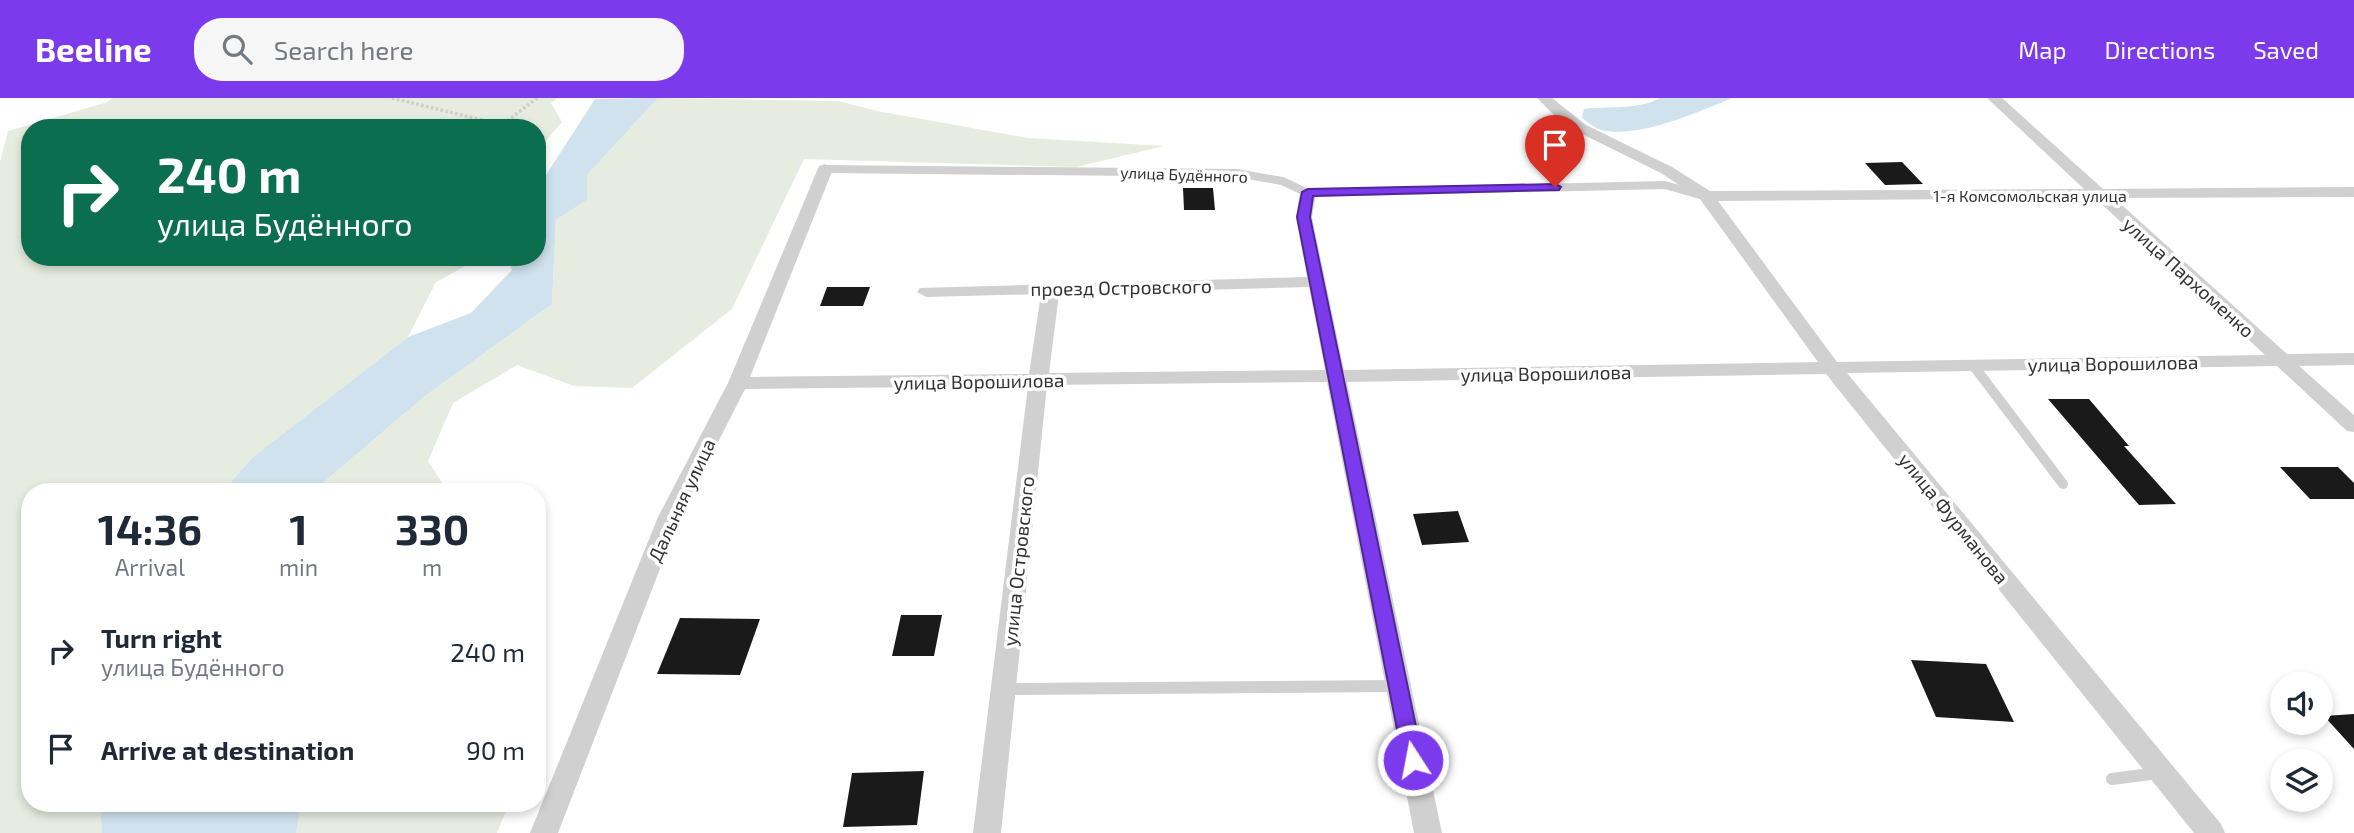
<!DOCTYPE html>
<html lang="en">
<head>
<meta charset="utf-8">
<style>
  body { margin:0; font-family:"Exo 2",sans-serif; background:#f6f6f7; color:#1f2937; height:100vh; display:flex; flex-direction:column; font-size:26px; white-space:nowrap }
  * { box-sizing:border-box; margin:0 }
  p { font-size:23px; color:#747a83 }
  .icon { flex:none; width:38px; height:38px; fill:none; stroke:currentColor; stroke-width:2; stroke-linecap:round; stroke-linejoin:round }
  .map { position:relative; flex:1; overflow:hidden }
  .panel { position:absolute; left:21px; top:385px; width:525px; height:329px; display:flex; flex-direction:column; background:#fff; border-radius:28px; box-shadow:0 4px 10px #0003 }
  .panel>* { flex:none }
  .top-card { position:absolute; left:21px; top:21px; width:525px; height:147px; border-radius:28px; box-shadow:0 4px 10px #0003; background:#0b6e4f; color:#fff; overflow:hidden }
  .tools { position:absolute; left:2270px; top:574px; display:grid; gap:14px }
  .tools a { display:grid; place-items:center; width:63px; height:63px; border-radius:50%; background:#fff; box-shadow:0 4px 10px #0003; font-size:35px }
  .pin { position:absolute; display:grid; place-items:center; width:60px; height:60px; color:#fff; margin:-72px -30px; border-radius:50% 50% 50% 0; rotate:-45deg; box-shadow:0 0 7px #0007 }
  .pin .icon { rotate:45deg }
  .me { position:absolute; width:77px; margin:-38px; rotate:349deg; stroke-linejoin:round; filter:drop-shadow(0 0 5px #0008) }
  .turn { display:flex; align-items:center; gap:24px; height:147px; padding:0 21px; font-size:32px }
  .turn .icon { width:91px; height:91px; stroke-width:2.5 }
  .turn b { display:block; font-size:49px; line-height:60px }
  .eta { display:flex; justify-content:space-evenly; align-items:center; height:119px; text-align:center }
  .eta b { font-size:42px; font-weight:700; line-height:49px }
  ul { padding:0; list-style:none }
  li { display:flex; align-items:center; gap:21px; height:98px; padding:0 21px }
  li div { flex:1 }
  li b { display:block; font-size:26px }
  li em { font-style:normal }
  header { display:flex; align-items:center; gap:42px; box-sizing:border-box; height:98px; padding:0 35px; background:#7c3aed; color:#fff }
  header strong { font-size:33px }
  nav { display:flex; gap:38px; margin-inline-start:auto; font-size:24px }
  .search { width:490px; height:63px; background:#f6f6f7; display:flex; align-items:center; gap:18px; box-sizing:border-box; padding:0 24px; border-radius:28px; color:#747a83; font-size:26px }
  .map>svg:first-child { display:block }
  .green { fill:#e6ecdf }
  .water { fill:#cfe2ee }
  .building { fill:#1a1a1a }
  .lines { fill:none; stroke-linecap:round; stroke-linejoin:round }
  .path { stroke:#cdcdcd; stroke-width:3.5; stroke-dasharray:2.5 2.5; stroke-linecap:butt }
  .lane-far2 { stroke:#d0d0d0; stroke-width:8 }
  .lane-far1 { stroke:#d0d0d0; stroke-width:10 }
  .lane { stroke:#d0d0d0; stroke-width:12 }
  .street { fill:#d0d0d0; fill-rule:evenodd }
  .route { fill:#7c3aed; stroke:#51269a; stroke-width:2 }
  .labels { text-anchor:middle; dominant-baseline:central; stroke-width:7; stroke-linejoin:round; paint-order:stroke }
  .far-street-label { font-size:16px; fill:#333; stroke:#fff }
  .street-label { font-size:19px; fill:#333; stroke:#fff }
</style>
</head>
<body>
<header>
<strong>Beeline</strong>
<div class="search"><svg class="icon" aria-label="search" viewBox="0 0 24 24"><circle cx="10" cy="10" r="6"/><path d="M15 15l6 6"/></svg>Search here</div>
<nav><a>Map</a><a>Directions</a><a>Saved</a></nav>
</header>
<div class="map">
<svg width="2354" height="735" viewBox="0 0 2354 735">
  <rect width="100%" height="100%" fill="#fff"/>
  <path class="green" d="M112 0H558L551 5 562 24 537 53V30H30V159H482L436 184 408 239 253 359 222 394H30V705H100L102 735H0V64L8 33 108 4Z
    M658 0 838 3 877 13 1028 40 1164 48 1076 69 804 61 732 211 632 290 574 288 517 267 453 305 428 363 448 394H312L425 298 552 206 556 122 587 102V77Z
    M297 705H509L497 735H296L301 710Z"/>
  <path class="water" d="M658 0 587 77V102L556 122 552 206 425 298 312 394H222L253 359 408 239 471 215 512 172 507 159H537V91L595 1Z
    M1660 0H1733C1697 14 1639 41 1601 32 1595 30 1588 24 1582 20L1584 11C1607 8 1640 12 1660 0Z
    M100 705H297L301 709 296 735H102Z"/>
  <path class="building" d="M1902 64 1923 86 1885 87 1865 65Z
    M1183 90H1213L1215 112H1184Z
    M827 189H870L863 208H820Z
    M2048 301H2089L2129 348H2124L2176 406 2139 407Z
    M2280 369H2338L2354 385V401H2310Z
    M1458 413 1469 444 1422 447 1413 416Z
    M901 517H942L934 558H892Z
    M680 520 760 521 740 577 657 576Z
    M1911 562 1986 566 2014 624 1936 619Z
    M2354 616V651L2324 618Z
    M924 673 917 727 843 729 852 675Z"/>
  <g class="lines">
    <path class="path" d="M392 0 502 27 537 0"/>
    <path class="lane-far2" d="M825 71 1236 75 1282 83 1308 95 1665 87 1700 97"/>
    <path class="lane-far1" d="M1973 267 2063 386"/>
    <path class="lane" d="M1005 591 1397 588
      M2112 681 2158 675"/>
    <path class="street" d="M1537 0H1552L1586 27 1672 69 1710 93 2084 91 1987 0H2002L2103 91 2354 89V99L2114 100 2287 256 2354 255V267L2299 268 2354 317V334L2347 333 2277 268 1847 275 2221 726 2225 735H2194L1826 276 1347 284 1442 735H1414L1327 284 1047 287 1001 735H973L1028 288 745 291 680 419 558 735H530L658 419 728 285 819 68 825 66 833 71 750 279 1029 276 1041 196 926 199 917 194 920 190 1307 179 1296 119 1300 95 1308 90 1316 95 1312 119 1344 272 1818 264 1700 101 1661 75 1576 33 1556 19ZM2095 100 2265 257 1837 264 1718 103ZM1309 189 1325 272 1049 275 1059 196Z"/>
  </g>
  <path class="route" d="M1555 86 1561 89 1559 92 1313 98 1310 119 1423 662 1420 668 1413 670 1406 668 1403 662 1297 119 1302 94 1308 91Z"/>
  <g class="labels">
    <g class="far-street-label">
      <text transform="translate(1184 76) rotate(2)">улица Будённого</text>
      <text x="2030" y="97">1-я Комсомольская улица</text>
    </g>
    <g class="street-label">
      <text transform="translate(2189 179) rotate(42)">улица Пархоменко</text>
      <text transform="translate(1121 189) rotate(-1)">проезд Островского</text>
      <text transform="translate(2113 265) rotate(-1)">улица Ворошилова</text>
      <text transform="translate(1546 275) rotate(-1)">улица Ворошилова</text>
      <text transform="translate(979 283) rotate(-1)">улица Ворошилова</text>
      <text transform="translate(681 402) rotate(-65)">Дальняя улица</text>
      <text transform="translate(1954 420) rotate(51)">улица Фурманова</text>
      <text transform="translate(1018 463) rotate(-84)">улица Островского</text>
    </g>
  </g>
</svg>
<div class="tools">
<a><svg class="icon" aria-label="sound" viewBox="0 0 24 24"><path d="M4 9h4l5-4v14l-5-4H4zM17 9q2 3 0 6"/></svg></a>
<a><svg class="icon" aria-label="layers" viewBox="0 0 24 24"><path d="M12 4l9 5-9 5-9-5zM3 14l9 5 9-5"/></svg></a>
</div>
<div class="pin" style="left:1555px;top:89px;background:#d93025"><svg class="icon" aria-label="arrive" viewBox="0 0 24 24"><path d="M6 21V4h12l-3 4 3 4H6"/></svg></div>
<svg class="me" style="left:1413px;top:662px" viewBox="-20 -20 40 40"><circle r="17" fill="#7c3aed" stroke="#fff" stroke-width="3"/><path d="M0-11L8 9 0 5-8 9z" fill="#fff"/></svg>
<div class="top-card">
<div class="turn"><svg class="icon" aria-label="right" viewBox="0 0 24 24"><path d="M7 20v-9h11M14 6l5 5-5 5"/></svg><div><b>240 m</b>улица Будённого</div></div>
</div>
<section class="panel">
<div class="eta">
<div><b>14:36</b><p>Arrival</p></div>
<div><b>1</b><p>min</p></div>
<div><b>330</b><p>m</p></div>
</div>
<ul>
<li><svg class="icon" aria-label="right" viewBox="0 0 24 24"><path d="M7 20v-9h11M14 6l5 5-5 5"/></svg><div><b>Turn right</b><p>улица Будённого</p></div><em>240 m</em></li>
<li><svg class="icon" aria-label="arrive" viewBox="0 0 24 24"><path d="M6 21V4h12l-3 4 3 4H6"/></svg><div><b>Arrive at destination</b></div><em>90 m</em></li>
</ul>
</section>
</div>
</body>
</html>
